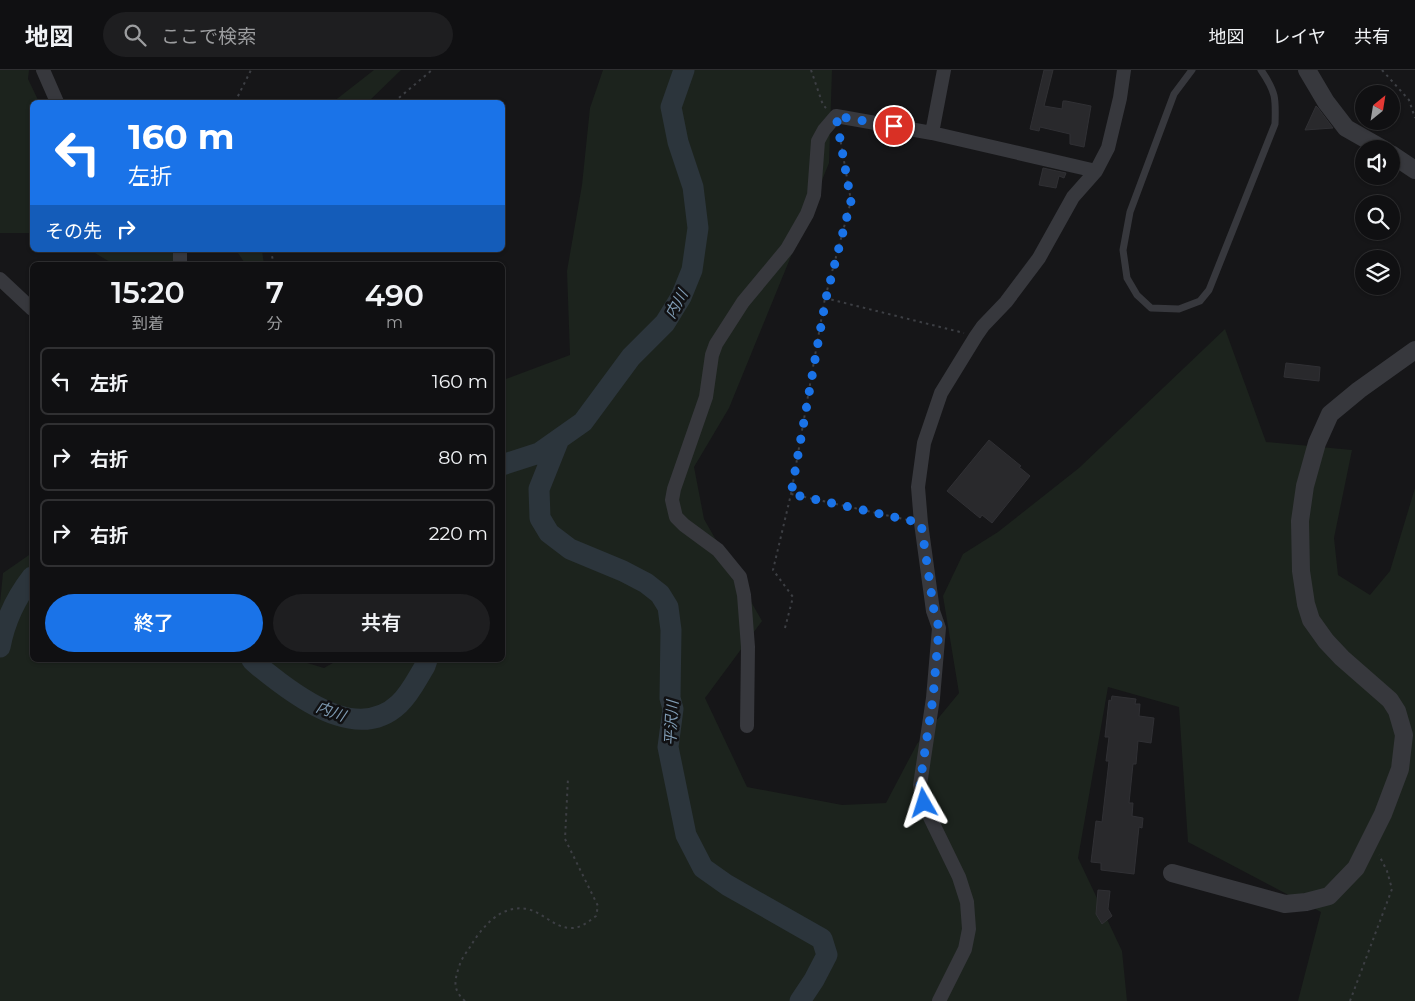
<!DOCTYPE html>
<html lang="ja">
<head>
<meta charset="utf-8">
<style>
  body { margin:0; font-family:Montserrat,"Noto Sans JP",sans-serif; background:#1e1e20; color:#f1f3f6; height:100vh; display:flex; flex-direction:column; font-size:19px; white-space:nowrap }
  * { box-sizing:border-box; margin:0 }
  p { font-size:16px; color:#9c9d9f }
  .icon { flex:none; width:28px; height:28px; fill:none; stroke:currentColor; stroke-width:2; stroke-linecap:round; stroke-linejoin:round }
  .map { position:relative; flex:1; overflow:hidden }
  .side { position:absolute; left:30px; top:192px; width:475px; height:400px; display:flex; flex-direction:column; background:#101012; border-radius:8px; box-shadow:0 1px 4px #0004,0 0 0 1px #303032 }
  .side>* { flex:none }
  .top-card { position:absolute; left:30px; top:30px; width:475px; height:152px; border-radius:8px; box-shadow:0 1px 4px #0004,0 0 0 1px #303032; background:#1a73e8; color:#fff; overflow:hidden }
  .needle { width:32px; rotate:30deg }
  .fabs { position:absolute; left:1355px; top:15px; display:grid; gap:10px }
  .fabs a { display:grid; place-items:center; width:45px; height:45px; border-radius:50%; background:#101012; box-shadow:0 1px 4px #0004,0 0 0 1px #303032; font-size:25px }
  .pin { position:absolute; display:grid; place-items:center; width:42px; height:42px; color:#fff; margin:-21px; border:2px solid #fff; border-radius:50%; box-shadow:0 1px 5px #0007 }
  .me { position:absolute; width:55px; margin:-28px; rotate:354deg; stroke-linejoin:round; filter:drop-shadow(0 0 4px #0008) }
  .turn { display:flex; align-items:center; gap:18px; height:105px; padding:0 15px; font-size:22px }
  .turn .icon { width:65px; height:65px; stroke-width:2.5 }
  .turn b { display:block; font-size:35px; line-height:42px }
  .then { display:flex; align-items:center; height:48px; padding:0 15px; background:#0003; gap:10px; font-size:19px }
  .eta { display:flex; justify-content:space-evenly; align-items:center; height:85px; text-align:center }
  .eta b { font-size:30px; font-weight:600; line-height:35px }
  .action { display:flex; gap:10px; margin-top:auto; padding:10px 15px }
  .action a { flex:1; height:58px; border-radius:30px; background:#1a73e8; color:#fff; font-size:20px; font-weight:600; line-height:58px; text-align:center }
  .action a+a { background:#1e1e20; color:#f1f3f6 }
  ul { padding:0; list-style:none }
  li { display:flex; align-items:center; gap:15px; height:68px; margin:0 10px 8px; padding:0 5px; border:2px solid #303032; border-radius:8px }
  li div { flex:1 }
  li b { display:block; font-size:19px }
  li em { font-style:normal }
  header { display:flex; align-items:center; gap:30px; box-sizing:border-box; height:70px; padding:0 25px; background:#101012; border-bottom:1px solid #303032 }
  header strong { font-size:24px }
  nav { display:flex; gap:28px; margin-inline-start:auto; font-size:18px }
  .search { width:350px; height:45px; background:#1e1e20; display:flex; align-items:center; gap:12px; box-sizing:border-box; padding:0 18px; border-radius:28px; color:#9c9d9f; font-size:19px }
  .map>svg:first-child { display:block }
  .green { fill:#1c231d }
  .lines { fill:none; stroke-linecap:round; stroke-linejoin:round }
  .river { stroke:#2c353c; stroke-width:21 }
  .building { fill:#29292c; stroke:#303034 }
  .path { stroke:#3d3f44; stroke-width:2; stroke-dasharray:2.5 4; stroke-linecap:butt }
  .service { stroke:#37383d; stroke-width:7 }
  .minor { stroke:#37383d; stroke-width:14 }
  .tertiary { stroke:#37383d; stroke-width:18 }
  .route { stroke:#1a73e8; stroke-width:9; stroke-dasharray:0 16.2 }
  .labels { text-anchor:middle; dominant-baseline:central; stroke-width:5; stroke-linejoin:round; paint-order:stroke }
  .water-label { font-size:15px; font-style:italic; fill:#7f9bb3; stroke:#111113 }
</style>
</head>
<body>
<header>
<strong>地図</strong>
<div class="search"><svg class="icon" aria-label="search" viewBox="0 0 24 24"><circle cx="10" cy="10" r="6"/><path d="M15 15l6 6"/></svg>ここで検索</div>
<nav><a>地図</a><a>レイヤ</a><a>共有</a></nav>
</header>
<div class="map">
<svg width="1415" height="931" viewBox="0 0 1415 931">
  <rect width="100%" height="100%" fill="#161618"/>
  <path class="green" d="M0 0H29L28 9 39 32H32V163H0Z
    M374 0H401L368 32H333Z
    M603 0H832L829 93 729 338 694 397 704 449 762 551 705 628 747 717 842 735 886 733 917 674 959 623 943 526 963 484 998 462 1079 398 1225 259 1266 372 1352 380 1334 468 1338 505 1370 525 1390 501 1415 418V931H1298L1321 842 1188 772 1179 637 1108 617 1078 788 1122 881 1127 931H0V533L3 503 32 483V590H297L324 598 338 590H502L503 310 570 285 567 201 582 115 590 38Z
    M90 180H172L178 187 174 195H115Z
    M236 180H262L264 195H246Z"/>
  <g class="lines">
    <path class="river" d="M559 369 539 419 540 448 549 463 570 479 623 501 646 513 660 524 668 537 671 560 670 628 673 639 668 677 686 765 703 798 727 815 822 869 827 885 814 910 800 931
      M502 395 539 383 583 352 631 287 665 253 681 227 692 200 698 158 693 117 678 72 671 37 684 0
      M0 577C5 550 15 529 32 507
      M252 590C260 598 270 605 279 612 311 636 362 669 399 634 410 624 417 609 425 596L427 590"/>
  </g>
  <path class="building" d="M1044 0H1053L1044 36 1062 39 1063 31H1066L1091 36 1084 77 1070 74V64L1040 57 1039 61 1030 59Z
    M1316 36 1318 38 1333 58 1305 60Z
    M1043 98 1066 103 1064 108 1059 106 1056 118 1039 115Z
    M1286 293 1320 297 1319 311 1284 307Z
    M989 370 1021 396 1019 397 1030 406 992 453 982 445 980 448 947 421Z
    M1112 626 1136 629 1135 634H1140L1139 646 1154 648 1151 673 1138 671 1136 694H1133L1129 733H1133L1132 746 1143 748 1142 758 1139 757 1134 804 1101 800V793L1091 792 1096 751 1102 752 1109 691H1106L1109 667H1105L1109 630 1111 631Z
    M1098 820 1110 821 1108 839 1112 846 1102 854 1096 844Z"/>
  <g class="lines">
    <path class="path" d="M811 0 823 35 826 38
      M1382 0 1409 30 1415 48
      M235 32 251 0
      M394 32 432 0
      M274 180 272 186 274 195
      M825 228 964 263
      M791 424 908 450
      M785 558 793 527 773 500 791 424 825 228 851 131 839 62
      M465 931C453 920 454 912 459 897 461 889 466 883 470 877 482 857 501 834 527 839 542 842 554 857 569 858 580 859 588 852 596 846L598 836 565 769 568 708
      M1350 931 1392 819 1387 801 1379 785"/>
    <path class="service" d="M1192 0 1174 24 1130 142 1123 180 1127 208 1137 225 1151 238 1179 239 1200 231 1209 220 1275 54C1276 28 1276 22 1261 0"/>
    <path class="minor" d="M43 0 57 32
      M932 63 944 0
      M180 195V180
      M0 209 32 239
      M747 656 748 577 744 525 740 507 718 480 684 455 676 447 672 430 674 419 706 327 712 285 716 274 743 232 787 179 807 144 814 125 818 71 824 60 836 46 932 63 1096 101
      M939 931 965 879 969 859 967 832 959 807 923 733 920 715 933 628 939 558 933 541 921 453 918 417 924 373 941 323 976 266 983 256 1006 232 1039 188 1073 127 1096 101 1108 78 1120 28 1124 0"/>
    <path class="tertiary" d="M1307 0 1326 32 1346 58 1383 79
      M1391 84 1415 100
      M1172 803 1285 834 1306 832 1329 826 1356 798 1383 744 1400 699 1404 665 1397 641 1390 630 1342 588 1326 571 1311 550 1306 534 1301 501 1300 451 1305 416 1317 373 1330 344 1359 320 1415 280"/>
  </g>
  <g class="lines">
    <path class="route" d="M894 56 836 46 851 131 826 228 791 424 921 453 934 541 939 558 933 628 922 700 920 715 924 733"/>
  </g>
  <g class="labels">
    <g class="water-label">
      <text transform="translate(676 234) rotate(-61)">内川</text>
      <text transform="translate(331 641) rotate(20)">内川</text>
      <text transform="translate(671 653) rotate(-87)">平沢川</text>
    </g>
  </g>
</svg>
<div class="fabs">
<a><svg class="needle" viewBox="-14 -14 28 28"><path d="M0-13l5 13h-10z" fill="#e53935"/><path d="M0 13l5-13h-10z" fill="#9c9d9f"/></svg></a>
<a><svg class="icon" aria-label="sound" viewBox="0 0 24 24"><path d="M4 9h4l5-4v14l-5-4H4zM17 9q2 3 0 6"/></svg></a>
<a><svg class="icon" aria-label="search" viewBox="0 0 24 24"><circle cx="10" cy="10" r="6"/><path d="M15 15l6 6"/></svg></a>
<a><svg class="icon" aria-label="layers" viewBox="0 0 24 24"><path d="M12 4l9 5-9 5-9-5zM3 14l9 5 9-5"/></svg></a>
</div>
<div class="pin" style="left:894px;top:56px;background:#d93025"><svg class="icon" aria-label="arrive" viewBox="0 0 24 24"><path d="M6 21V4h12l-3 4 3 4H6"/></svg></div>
<svg class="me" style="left:924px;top:733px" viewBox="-20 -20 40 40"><path d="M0-17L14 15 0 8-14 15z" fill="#1a73e8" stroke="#fff" stroke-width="4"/></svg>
<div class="top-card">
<div class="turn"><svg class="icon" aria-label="left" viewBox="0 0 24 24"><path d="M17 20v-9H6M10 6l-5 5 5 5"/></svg><div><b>160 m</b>左折</div></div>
<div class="then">その先<svg class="icon" aria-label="right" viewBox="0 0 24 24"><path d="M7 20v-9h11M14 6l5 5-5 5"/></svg></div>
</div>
<section class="side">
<div class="eta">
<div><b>15:20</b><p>到着</p></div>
<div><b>7</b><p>分</p></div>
<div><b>490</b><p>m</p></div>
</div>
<ul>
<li><svg class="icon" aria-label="left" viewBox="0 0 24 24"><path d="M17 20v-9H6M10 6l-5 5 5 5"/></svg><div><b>左折</b></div><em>160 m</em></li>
<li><svg class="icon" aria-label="right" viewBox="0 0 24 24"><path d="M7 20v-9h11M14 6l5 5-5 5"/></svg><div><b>右折</b></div><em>80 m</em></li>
<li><svg class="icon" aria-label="right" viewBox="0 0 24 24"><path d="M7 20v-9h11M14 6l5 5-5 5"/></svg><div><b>右折</b></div><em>220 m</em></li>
</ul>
<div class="action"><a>終了</a><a>共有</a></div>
</section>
</div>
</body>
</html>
